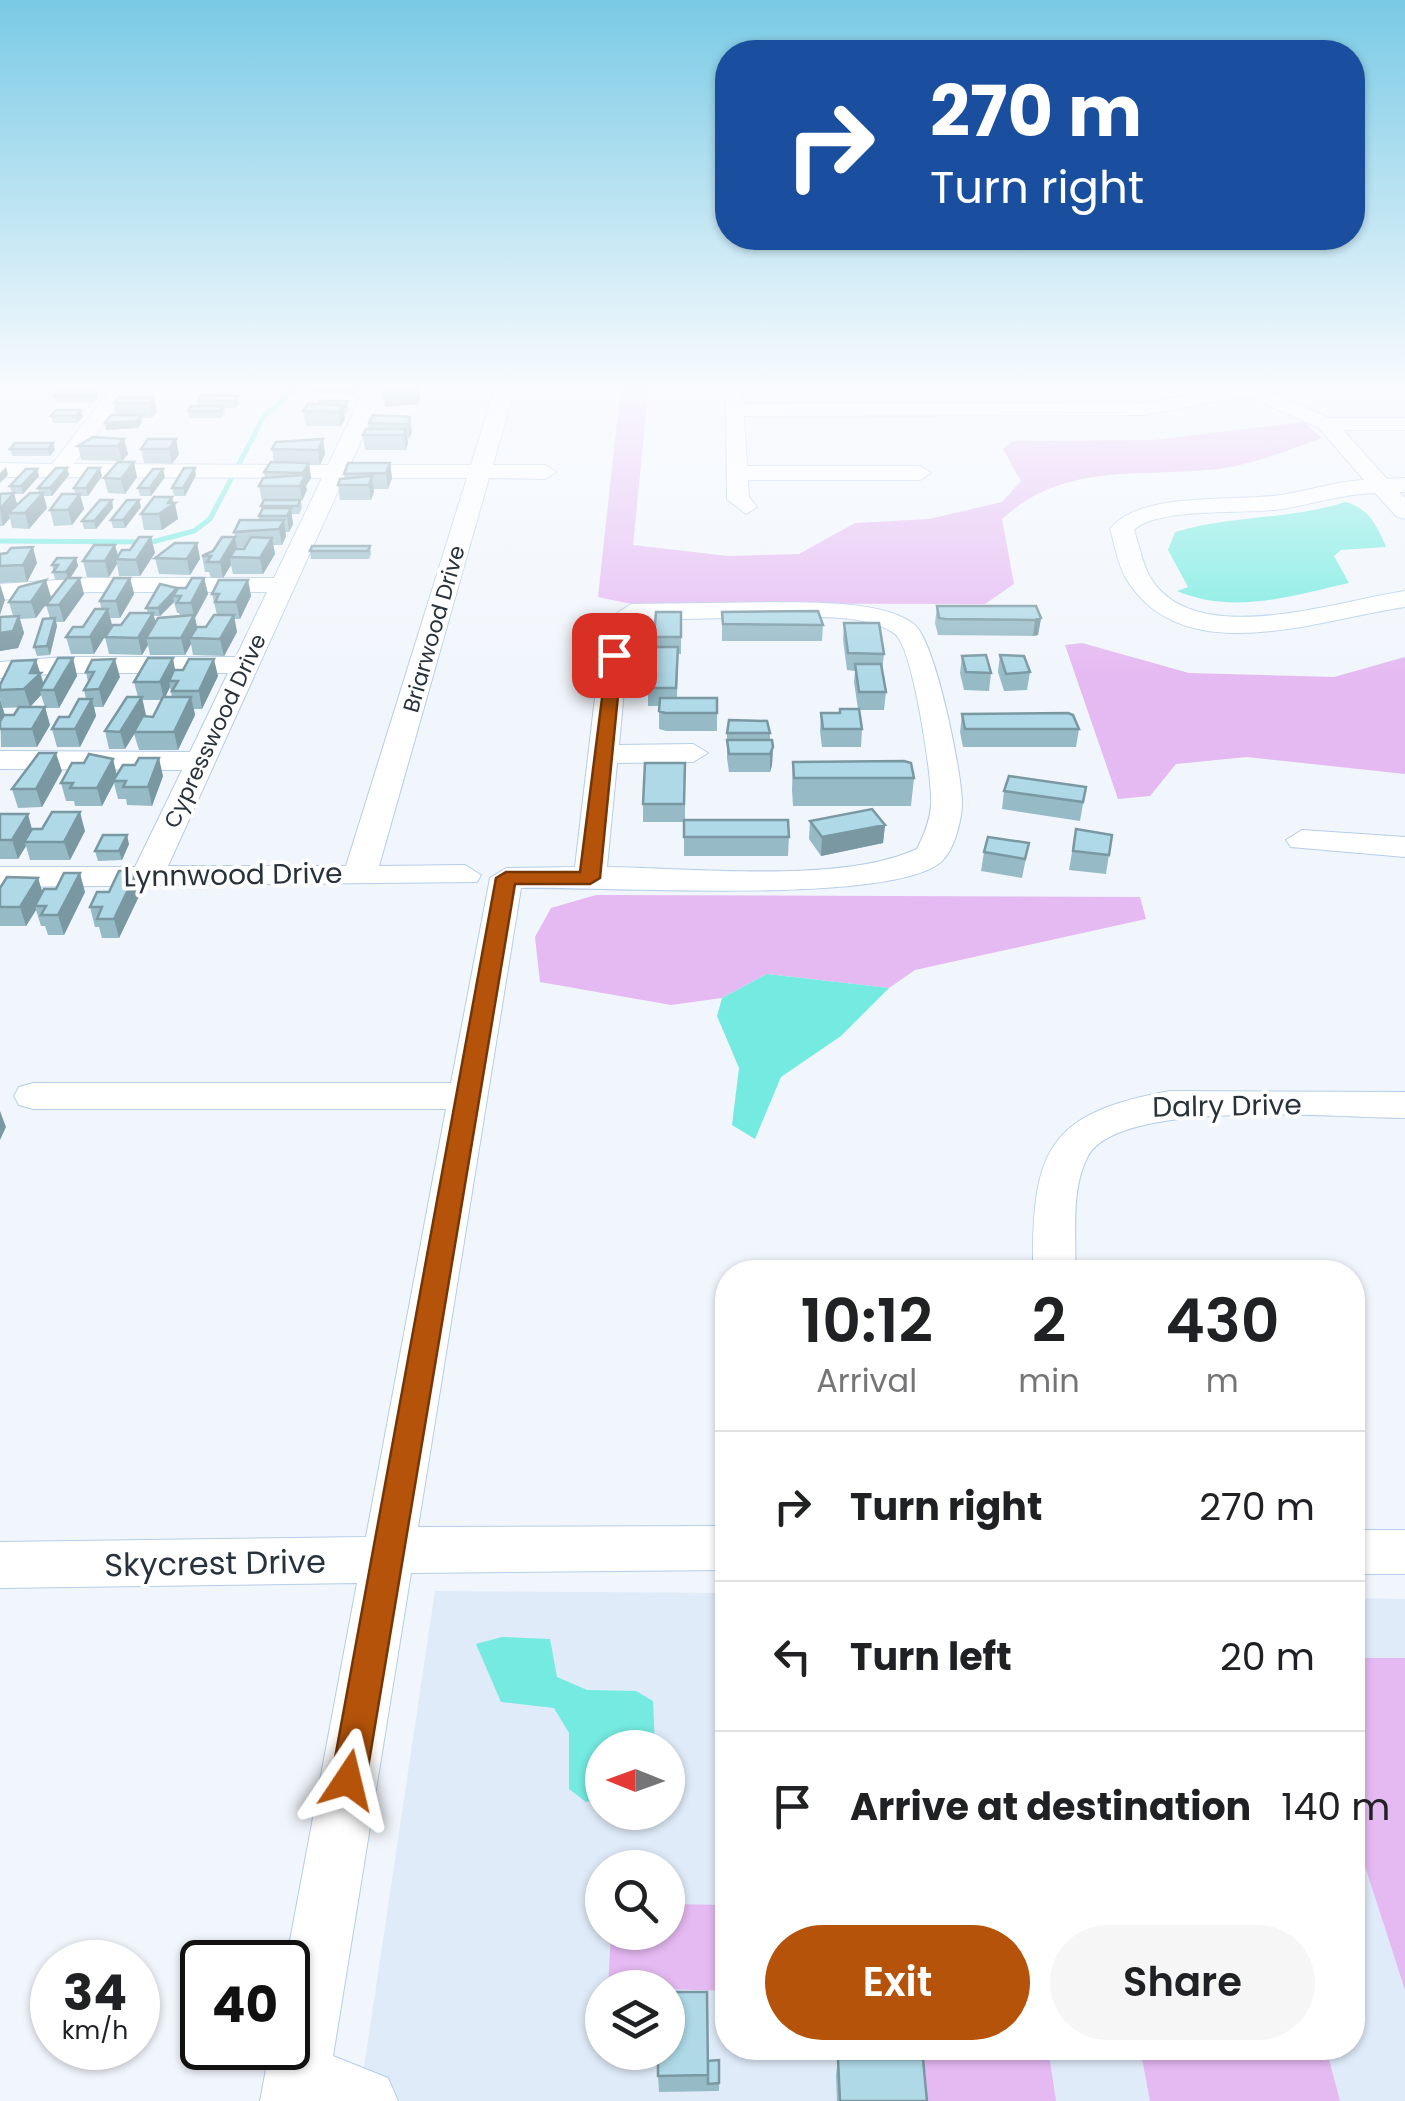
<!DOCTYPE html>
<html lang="en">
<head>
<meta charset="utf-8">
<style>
  body { margin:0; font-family:Poppins,sans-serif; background:#f6f6f6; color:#202124; height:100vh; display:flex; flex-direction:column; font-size:38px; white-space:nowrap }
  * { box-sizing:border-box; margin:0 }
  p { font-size:32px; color:#757577 }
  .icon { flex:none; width:55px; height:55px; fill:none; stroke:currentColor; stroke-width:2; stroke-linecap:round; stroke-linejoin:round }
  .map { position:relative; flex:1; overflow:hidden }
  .details { position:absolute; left:715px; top:1260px; width:650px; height:800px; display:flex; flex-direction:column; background:#fff; border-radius:40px; box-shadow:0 2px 8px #0004 }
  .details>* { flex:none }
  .banner { position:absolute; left:715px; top:40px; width:650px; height:210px; border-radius:40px; box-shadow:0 2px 8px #0004; background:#1a4fa0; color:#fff; overflow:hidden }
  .needle { width:65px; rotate:271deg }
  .buttons { position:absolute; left:585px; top:1730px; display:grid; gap:20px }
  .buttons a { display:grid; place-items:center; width:100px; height:100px; border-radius:50%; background:#fff; box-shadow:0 2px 8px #0004; font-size:50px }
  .speed { position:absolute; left:30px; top:1940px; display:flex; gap:20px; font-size:50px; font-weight:700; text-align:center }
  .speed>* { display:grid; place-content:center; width:130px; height:130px; border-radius:50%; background:#fff; box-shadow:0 2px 8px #0004; line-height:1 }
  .speed small { font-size:25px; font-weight:400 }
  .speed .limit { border:5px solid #111; border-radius:15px; background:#fff; color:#111 }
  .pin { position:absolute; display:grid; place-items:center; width:85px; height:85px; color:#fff; margin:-42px; border-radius:20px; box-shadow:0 5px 15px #0006 }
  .me { position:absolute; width:110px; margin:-55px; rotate:10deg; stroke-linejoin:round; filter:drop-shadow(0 0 8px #0008) }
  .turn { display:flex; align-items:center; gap:35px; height:210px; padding:0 50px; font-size:45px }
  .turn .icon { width:130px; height:130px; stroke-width:2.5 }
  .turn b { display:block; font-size:70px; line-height:85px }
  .eta { display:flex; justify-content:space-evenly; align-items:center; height:170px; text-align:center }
  .eta b { font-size:60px; font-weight:600; line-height:70px }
  .cta { display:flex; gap:20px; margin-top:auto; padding:20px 50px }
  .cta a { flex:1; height:115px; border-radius:60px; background:#b45309; color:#fff; font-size:40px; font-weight:600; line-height:115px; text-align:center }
  .cta a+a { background:#f6f6f6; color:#202124 }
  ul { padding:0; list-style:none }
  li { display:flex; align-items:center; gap:30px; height:150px; padding:0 50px; border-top:2px solid #e0e0e0 }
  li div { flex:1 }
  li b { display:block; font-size:38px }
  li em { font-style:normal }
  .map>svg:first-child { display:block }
  .built { fill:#dfebf9; fill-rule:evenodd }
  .green { fill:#e5b9f2 }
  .water { fill:#74eae0 }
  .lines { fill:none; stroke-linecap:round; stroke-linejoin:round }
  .stream { stroke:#74eae0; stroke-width:5 }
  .minor-casing { stroke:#b5cde9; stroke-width:2 }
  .minor { fill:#fff; fill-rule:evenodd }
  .wall { fill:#96bbc7; fill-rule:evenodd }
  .shaded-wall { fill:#7a98a2 }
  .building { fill:#afd9e7; stroke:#7a98a2; stroke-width:2.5 }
  .route { fill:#b45309; stroke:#753606; stroke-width:2.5 }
  .labels { text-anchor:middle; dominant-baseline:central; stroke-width:8; stroke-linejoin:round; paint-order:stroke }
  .far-street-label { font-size:22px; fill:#28323d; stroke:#fff }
  .street-label { font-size:28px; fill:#28323d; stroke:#fff }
  .near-street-label { font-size:32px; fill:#28323d; stroke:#fff }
</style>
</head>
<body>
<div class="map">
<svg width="1405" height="2101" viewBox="0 0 1405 2101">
  <rect width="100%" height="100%" fill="#f1f6fc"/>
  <path class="built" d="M435 1591 727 1593 728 2048H1352L1353 1598 1405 1599V2101H359ZM602 1748H668V1812H602ZM602 1868H668V1932H602ZM602 1988H668V2052H602Z"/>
  <path class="green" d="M621 384H649L633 545 728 556 799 554 855 523 929 519 1002 502 1021 481 1003 449 1013 441 1154 440 1304 422 1322 438C1288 450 1252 465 1217 469 1138 478 1066 461 1002 519L1014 584 985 604 627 603 598 597Z
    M1082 643 1189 673 1334 677 1405 657V774L1247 757 1176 764 1150 796 1118 799 1065 645Z
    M596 895 1140 897 1146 919 915 970 889 988 767 974 722 998 671 1005 540 982 535 937 551 908Z
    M1353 1658H1405V1990L1353 1829Z
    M668 1904 727 1905V1991L608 1987 611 1933 668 1932Z
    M922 2048H1048L1056 2101H926Z
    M1140 2048H1326L1340 2101H1150Z"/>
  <path class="water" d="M1345 502C1368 507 1378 527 1386 547L1341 550 1334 556 1349 583C1291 596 1234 615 1177 591L1188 587 1168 550 1175 532C1230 515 1290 520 1345 502Z
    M767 974 889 988 841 1036 781 1077 755 1139 732 1125 739 1068 717 1016 722 998Z
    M502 1637 550 1639 557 1677 587 1690 636 1691 653 1701 655 1747 602 1748V1800L586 1802 569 1789V1733L554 1708 501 1702 476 1644Z"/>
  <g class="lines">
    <path class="stream" d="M0 541 152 542 194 531 210 519 264 416 301 384"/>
    <g class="minor-casing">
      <path id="minor" d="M115 384H135L74 464 328 465 367 384H387L350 465H471L496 384H516L493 465H545L556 472 545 479 489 478 379 866 465 865 481 875 477 882 0 887V867H135L182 770 0 769V751L190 752 228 673H64L0 678V662L64 657H236L267 592H89L0 600V584L89 578H274L322 478 0 477V463L52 464ZM344 478H467L346 866H168Z
        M726 384H740L744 404 1144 403 1248 384H1293L1271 392 1329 418H1405V430H1343L1387 479 1405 478V492H1399L1405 498V519L1397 517 1375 493C1342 494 1314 504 1282 509 1245 515 1160 506 1134 530 1139 544 1142 562 1149 575 1191 652 1336 601 1405 591V607C1320 619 1184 672 1127 580 1118 566 1115 545 1110 529 1139 491 1235 502 1281 495 1309 491 1335 481 1364 480L1319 428 1248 396 1144 415 744 416 747 466H920L931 473 920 480H748L749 497 757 507 746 514 727 499Z
        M774 602C812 603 885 600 915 625 936 644 963 776 962 806 961 822 954 851 941 862 889 906 601 886 521 888L418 1527 728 1526V1570L411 1573 333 2056 388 2078 398 2101H260L270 2048H288L286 1962 357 1583 0 1588V1542L366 1537 446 1109H33L19 1105 14 1096 19 1087 33 1083H451L490 878 506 868 575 867 604 622 631 604ZM774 617C809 618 865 612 895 634 913 648 933 780 931 805 930 821 924 835 917 849 842 884 694 868 607 867L617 763 693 762 708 753 693 744 619 745 630 625 637 620Z
        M1302 830 1405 837V857L1291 847 1286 840Z
        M1170 1091 1405 1092V1118C1341 1118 1116 1097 1087 1158 1070 1192 1077 1236 1075 1272H1033C1032 1152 1046 1113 1170 1091Z
        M1352 1530H1405V1574H1352Z"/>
    </g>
    <use href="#minor" class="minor"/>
  </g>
  <path class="wall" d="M0 384H42L41 386Z
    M232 384H254L250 389H233Z
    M310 384H357L358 387 354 395 311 392Z
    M96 391 97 398 93 403H55L54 396Z
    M238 396 240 403 235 408H224L225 413 221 418H189L188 411 198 406V401Z
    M154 397 157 411 152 418H141L142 422 138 428 106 430 105 423 116 415 114 403Z
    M348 401 349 408 346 414H344L345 419 341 426H306L303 411 317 404Z
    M81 410 83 417 77 423H53L51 416Z
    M410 417 412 432 409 438H407L408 443 406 450H365L363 435 369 429V423Z
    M124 439 128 454 122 461 81 460 78 446Z
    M148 439 179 454 172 464 144 463 141 449Z
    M323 439 325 454 320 465H309L311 478 306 486 307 490 301 501 302 508 299 514H291L293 524 289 532H285L286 536 282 545H273L275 554 263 574H233L231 565 223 578H211L209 572H205L202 556 244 549 245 547 237 548 234 532 259 520V516L264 501H262L259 486 265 478 264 472 274 462 272 449Z
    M53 443 55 450 50 456H12L10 449Z
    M390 463 392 478 388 489H374L371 500H340L338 485 345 479 344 474Z
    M67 468 69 475 52 496H44L47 508 29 529 12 528 10 518 3 526H0V494L12 493 10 486 37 469 39 476 23 494H14L17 504 39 493 38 488Z
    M196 475 185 496H174L172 488Z
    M102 476 88 496H80L84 509 72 525 54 526 50 510 75 494 74 488Z
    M137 477 125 494 108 493 104 478Z
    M165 477 151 496H140L138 488Z
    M172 497 178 519 162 530H144L141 514Z
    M112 500 113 508 96 529H84L82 521Z
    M139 500 141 507 125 528H113L111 520Z
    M151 537 155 553 140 576H119L117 564 109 577H87L83 561 118 556Z
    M197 543 200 559 190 575 159 574 155 558Z
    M370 546 371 554 369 559H311L310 551Z
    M0 554 37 563 27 582 0 583Z
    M76 558 78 566 70 578 84 594 64 622H56L57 626 50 655 37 656 34 647 50 618 46 605 65 580H55L52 565Z
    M130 578 134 594 120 618H110L112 625 94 654H71L66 637 83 627 101 609 100 601Z
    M204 578 208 594 195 618 197 627H206L217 615 212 594 248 580 251 596 240 619H234L237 632 224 656 193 655 191 644 185 655H150L148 645 142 655 109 654 105 637 121 625 148 613 146 608 177 588H186ZM174 602 177 613H179L180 616 156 622 154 616H160Z
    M51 597 36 618 20 619 24 633 18 648 0 651V617L13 616 9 602Z
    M937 606 1041 618 1038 635 1033 636 938 635 935 623Z
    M681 612V654H678L677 698H717V731H666L659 729V706H648V688L655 647 654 637Z
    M722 612 823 625 822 641H722Z
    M844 623 884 654 882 671 886 692 884 710H859L862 729 861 747H822L820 731 821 713H839L858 709 854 682 855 671 847 670 843 640Z
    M1000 655 1030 672 1027 690 1004 691 998 672Z
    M962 656 991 673 989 691 964 690 960 673Z
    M73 658 77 676 59 708H45L50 725 37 747H1L0 699 5 715H14L45 707 41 695 30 707 3 708 0 698V685L36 660 44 684Z
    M92 660 120 677 103 707H94L96 716 80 747H57L52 729 69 717 86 699 84 690 88 682 86 672Z
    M175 670 218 676 202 709H194L195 715 178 750H139L134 734 125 749H109L105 731 138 697 134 682ZM170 687 172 697H165ZM142 700H162L153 717 145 716Z
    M962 714 1079 729 1076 747H963L960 732Z
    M727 733H770V740L773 747 772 765 770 772H729L727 758Z
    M113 759 117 775 163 776 152 806 127 805 126 799H118L114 783 102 806H75L74 801H66L61 783 84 763Z
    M793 762 914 778 911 806H793L792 790Z
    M685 763V820L789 837 788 856H684V822H643V804Z
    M62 771 42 807 18 808 12 789Z
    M1086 787 1080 821 1002 809 1004 791Z
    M0 814 32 829 85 831 70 860H30L26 846 18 859H0Z
    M810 821 885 825 883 843 821 856 809 839Z
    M1076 829 1112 835 1106 874 1069 870Z
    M1029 843 1022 878 981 871 984 852Z
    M129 844 122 860 98 861 95 851Z
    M137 871 142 890 119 938H102L99 927H95L90 907Z
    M38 878 42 892H85L64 935H48L45 926H41L36 910 26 926H0V888Z
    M838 2059 927 2101H837L836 2075Z
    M708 2061 719 2083V2091L659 2092 658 2076Z"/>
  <path class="shaded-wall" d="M352 384H357L358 387 354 395Z
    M419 385 420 399 418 404 385 407 383 392Z
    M96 391 97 398 93 403 92 396Z
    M238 396 240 403 235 408 234 401Z
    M154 397 157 411 152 418 149 403Z
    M343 405 345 419 341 426 339 412Z
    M81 410 83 417 77 423 76 416Z
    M141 415 142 422 138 428 106 430 105 423Z
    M410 417 412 432 409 438 408 424Z
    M406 429 408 443 406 450 404 435Z
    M124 439 128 454 122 461 118 446Z
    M176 439 179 454 172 464 169 449Z
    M323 439 325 454 320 465 318 450Z
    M53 443 55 450 50 456 48 449Z
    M134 462 137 477 125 494 121 479Z
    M309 463 311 478 306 486 307 490 302 501 300 486 304 478 303 473Z
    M390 463 392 478 388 489 386 473Z
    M6 467 8 475 0 483V473Z
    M67 468 69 475 52 496 50 488Z
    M100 468 102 476 88 496 86 488Z
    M195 468 196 475 185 496 183 488Z
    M37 469 39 476 23 494 21 486Z
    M163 469 165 477 151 496 150 488Z
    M372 476 374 492 371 500 369 485Z
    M14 493 18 508 8 513 10 518 3 526 0 509Z
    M43 493 47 508 29 529 25 513Z
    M80 494 84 509 72 525 68 510Z
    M172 497 173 504 175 503 178 519 162 530 159 514Z
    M112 500 113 508 96 529 94 521Z
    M139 500 141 507 125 528 123 520Z
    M291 508 293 524 289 532 287 516Z
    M284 520 286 536 282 545 279 529Z
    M151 537 155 553 140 576 136 560Z
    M235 537 238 553 230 557 231 565 223 578 220 562Z
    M272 538 275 554 263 574 260 558Z
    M197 543 200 559 190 575 187 559Z
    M115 545 119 559H116L117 564 109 577 105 561Z
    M33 547 37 563 27 582 23 565Z
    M76 558 78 566 69 580 66 572Z
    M80 578 84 594 64 622 59 605Z
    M130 578 134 594 120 618 116 601Z
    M204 578 208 594 195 618 198 631 190 638 191 644 185 655 181 638 194 616 191 603Z
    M46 580 51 597 36 618 31 602Z
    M248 580 251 596 240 619 236 602Z
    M0 584 5 600 0 615Z
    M177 588 173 596 174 602 160 616 158 608Z
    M108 609 112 625 94 654 90 637Z
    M153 613 157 630 146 638 148 645 142 655 138 638Z
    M234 615 237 632 224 656 220 639Z
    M19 616 24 633 18 648 0 651V633Z
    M55 618 57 626 50 655 47 646Z
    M1041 618 1038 635 1033 636 1035 620Z
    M73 658 77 676 59 708 54 690Z
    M173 658 176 675 169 681 170 687 164 700 160 682Z
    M115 659 120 677 103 707 99 689Z
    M214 659 218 676 202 709 199 691Z
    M36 660 45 690H40L41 695 30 707 24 689Z
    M142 697 146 715 125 749 120 732Z
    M191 697 195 715 178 750 174 732Z
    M0 699 5 716 0 724Z
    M92 699 96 716 80 747 75 729Z
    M45 707 50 725 37 747 32 729Z
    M773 747 772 765 770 772V754Z
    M56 753 62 771 42 807 36 789Z
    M159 758 163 776 152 806 148 787Z
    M113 759 117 777 113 781 114 783 102 806 97 788Z
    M80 812 85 831 70 860 64 842Z
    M28 814 33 833 24 842 26 846 18 859 12 840Z
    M885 825 883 843 821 856 822 837Z
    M127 835 129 844 122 860 119 851Z
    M137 871 142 890 119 938 114 919Z
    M80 873 85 892 64 935 58 915Z
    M38 878 44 897 35 906 36 910 26 926 20 907Z
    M0 1111 6 1127 0 1140Z"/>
  <path class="building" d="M386 385H419L416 390 383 392Z
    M58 391H96L92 396H54Z
    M202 395 238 396 234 401H198Z
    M119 397H154L149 403H114Z
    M320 401H348L345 407H342L343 405 317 404Z
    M308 404 343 405 339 412 303 411Z
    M191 406H223L220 411H188Z
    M56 410H81L76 416H51Z
    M111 415H141L137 421 105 423Z
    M373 415 410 417 408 424 369 423Z
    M366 429H406L404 435H363Z
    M93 437 124 439 118 446H78Z
    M148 439H176L169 449H141Z
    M323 439 318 450 272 449 276 442Z
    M15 443H53L48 449H10Z
    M118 462H134L121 479 104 478Z
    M271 462 309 463 303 473 264 472Z
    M348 463H390L386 473 344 474Z
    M56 468H67L50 488H38Z
    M88 468H100L86 488H74Z
    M184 468H195L183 488H172Z
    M26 469H37L21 486H10Z
    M153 469H163L150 488H138Z
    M305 475 300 486H259L263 478Z
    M372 476 369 485H338L340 479Z
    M14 493 0 509V494Z
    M30 493H43L25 513H8Z
    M62 494H80L68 510H50Z
    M154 497H172L168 503H175L159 514H141Z
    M100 500H112L94 521H82Z
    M127 500H139L123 520H111Z
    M264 500H300L298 506H261Z
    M263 508H291L287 516H259Z
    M240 520H284L279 529 234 532Z
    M139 537H151L136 560 116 559 122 550H130Z
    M222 537H235L220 562H207L211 556H202L213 551Z
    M251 537 272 538 260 558 230 557 235 549H244Z
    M175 543H197L187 559 155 558Z
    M94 545H115L105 561H83Z
    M312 546H370L368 551H310Z
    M33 547 23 565 0 566V554L7 553 11 548Z
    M57 558H76L66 572H53L58 565H52Z
    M67 578H80L59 605H46Z
    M114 578H130L116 601H100Z
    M192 578H204L191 603H177L181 596H173L178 588H186Z
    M46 580 31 602H9L19 587Z
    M219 580H248L236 602H215L219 594H212Z
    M160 584 177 588 158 608H146Z
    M937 606H1036L1041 618 1035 620 945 619 939 618Z
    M95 609H108L90 637H66L73 627H83Z
    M818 611 823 625 723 624 722 612Z
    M656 612H681V637H654Z
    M130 613H153L138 638 105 637 113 625H121Z
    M194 615 181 638H146L158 618Z
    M214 615H234L220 639 190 638 197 627H206Z
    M19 616 13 631 0 633V617Z
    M55 618 47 646 34 647 43 619Z
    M844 623H879L884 654 848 653Z
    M650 647H678L676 688H648Z
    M986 655 991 673 966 672 962 656Z
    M1000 655 1024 656 1030 672 1006 674Z
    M58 658H73L54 690H40Z
    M148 658H173L160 682H134Z
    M115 659 99 689 84 690 94 672H86L92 660Z
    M189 659H214L199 691H172L178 681H169L174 670H183Z
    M36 660 30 673H41L24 689 0 690V685L12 661Z
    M855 664H881L886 692H859Z
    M127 697H142L120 732 105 731Z
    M163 697H191L174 732H134L143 716 153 717Z
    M660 698H717V713H665L659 711Z
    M79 699H92L75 729H52L59 717H69Z
    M19 707H45L32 729H0V721L4 715H14Z
    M840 709H859L862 729H823L821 713H840Z
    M1068 713 1073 715 1079 729H965L962 714Z
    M729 720 767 721 770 733H727Z
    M727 740H772L773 747 770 754H729Z
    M39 753H56L36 789H12Z
    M89 754 113 759 97 788H70L73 783H61L72 763H84Z
    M139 758H159L148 787H123L126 781H113L123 765H135Z
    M904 761 911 763 914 778H794L793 762Z
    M645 763H685L684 804H643Z
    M1009 776 1086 787 1083 802 1004 791Z
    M872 809 885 825 822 837 810 821Z
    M52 812H80L64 842H24L32 829H42Z
    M0 814H28L12 840H0Z
    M684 820H788L789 837H684Z
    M1076 829 1112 835 1109 855 1073 851Z
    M103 835H127L119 851H95Z
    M988 837 1029 843 1025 859 984 852Z
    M119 871H137L114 919H97L102 907H90L97 892H109Z
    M64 873H80L58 915H41L46 906H35L44 889H56Z
    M7 877 38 878 20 907H0V888Z
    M668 1992H707L708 2075 658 2076V2052H668Z
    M888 2057H906L907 2059H888Z
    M838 2059H923L927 2101H840Z
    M719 2060V2083L708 2084V2061Z"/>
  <linearGradient id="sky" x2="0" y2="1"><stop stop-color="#79cae5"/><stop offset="0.57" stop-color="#f9fbfe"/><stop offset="1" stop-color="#f9fbfe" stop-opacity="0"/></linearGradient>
  <rect width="1405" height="679" fill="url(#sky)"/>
  <path class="route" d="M608 651 622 655 600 878 590 884H515L366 1780 361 1792 348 1797 336 1792 331 1780 496 878 506 872H580Z"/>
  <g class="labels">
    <g class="far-street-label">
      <text transform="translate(434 629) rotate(-74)">Briarwood Drive</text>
      <text transform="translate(215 731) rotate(-65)">Cypresswood Drive</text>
    </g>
    <g class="street-label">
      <text transform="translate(233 875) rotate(-1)">Lynnwood Drive</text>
      <text transform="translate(1227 1106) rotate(-1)">Dalry Drive</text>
    </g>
    <g class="near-street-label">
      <text transform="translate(215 1563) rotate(-1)">Skycrest Drive</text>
    </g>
  </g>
</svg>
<div class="buttons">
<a><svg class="needle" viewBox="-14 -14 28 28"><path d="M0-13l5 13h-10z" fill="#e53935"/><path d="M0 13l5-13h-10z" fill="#757577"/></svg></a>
<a><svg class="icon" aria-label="search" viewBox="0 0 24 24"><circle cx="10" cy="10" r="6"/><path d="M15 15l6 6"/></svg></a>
<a><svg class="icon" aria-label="layers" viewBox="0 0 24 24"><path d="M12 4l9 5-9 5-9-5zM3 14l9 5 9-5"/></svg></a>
</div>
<div class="speed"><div>34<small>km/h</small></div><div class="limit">40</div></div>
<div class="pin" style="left:614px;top:655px;background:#d93025"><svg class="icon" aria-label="arrive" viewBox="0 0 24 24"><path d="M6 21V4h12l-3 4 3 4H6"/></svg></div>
<svg class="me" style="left:348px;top:1780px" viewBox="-20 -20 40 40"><path d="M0-17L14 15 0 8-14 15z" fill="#b45309" stroke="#fff" stroke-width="4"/></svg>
<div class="banner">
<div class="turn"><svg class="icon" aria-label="right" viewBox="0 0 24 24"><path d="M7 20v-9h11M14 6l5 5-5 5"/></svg><div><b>270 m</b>Turn right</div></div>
</div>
<section class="details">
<div class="eta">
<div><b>10:12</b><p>Arrival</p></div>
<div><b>2</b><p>min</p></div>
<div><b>430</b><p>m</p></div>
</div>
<ul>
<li><svg class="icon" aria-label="right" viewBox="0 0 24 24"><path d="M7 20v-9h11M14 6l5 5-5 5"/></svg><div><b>Turn right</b></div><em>270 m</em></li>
<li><svg class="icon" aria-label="left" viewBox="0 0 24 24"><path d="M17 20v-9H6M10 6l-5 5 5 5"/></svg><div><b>Turn left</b></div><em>20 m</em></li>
<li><svg class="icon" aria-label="arrive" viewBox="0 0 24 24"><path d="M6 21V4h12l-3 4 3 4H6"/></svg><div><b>Arrive at destination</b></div><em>140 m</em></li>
</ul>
<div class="cta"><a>Exit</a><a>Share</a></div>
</section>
</div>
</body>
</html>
